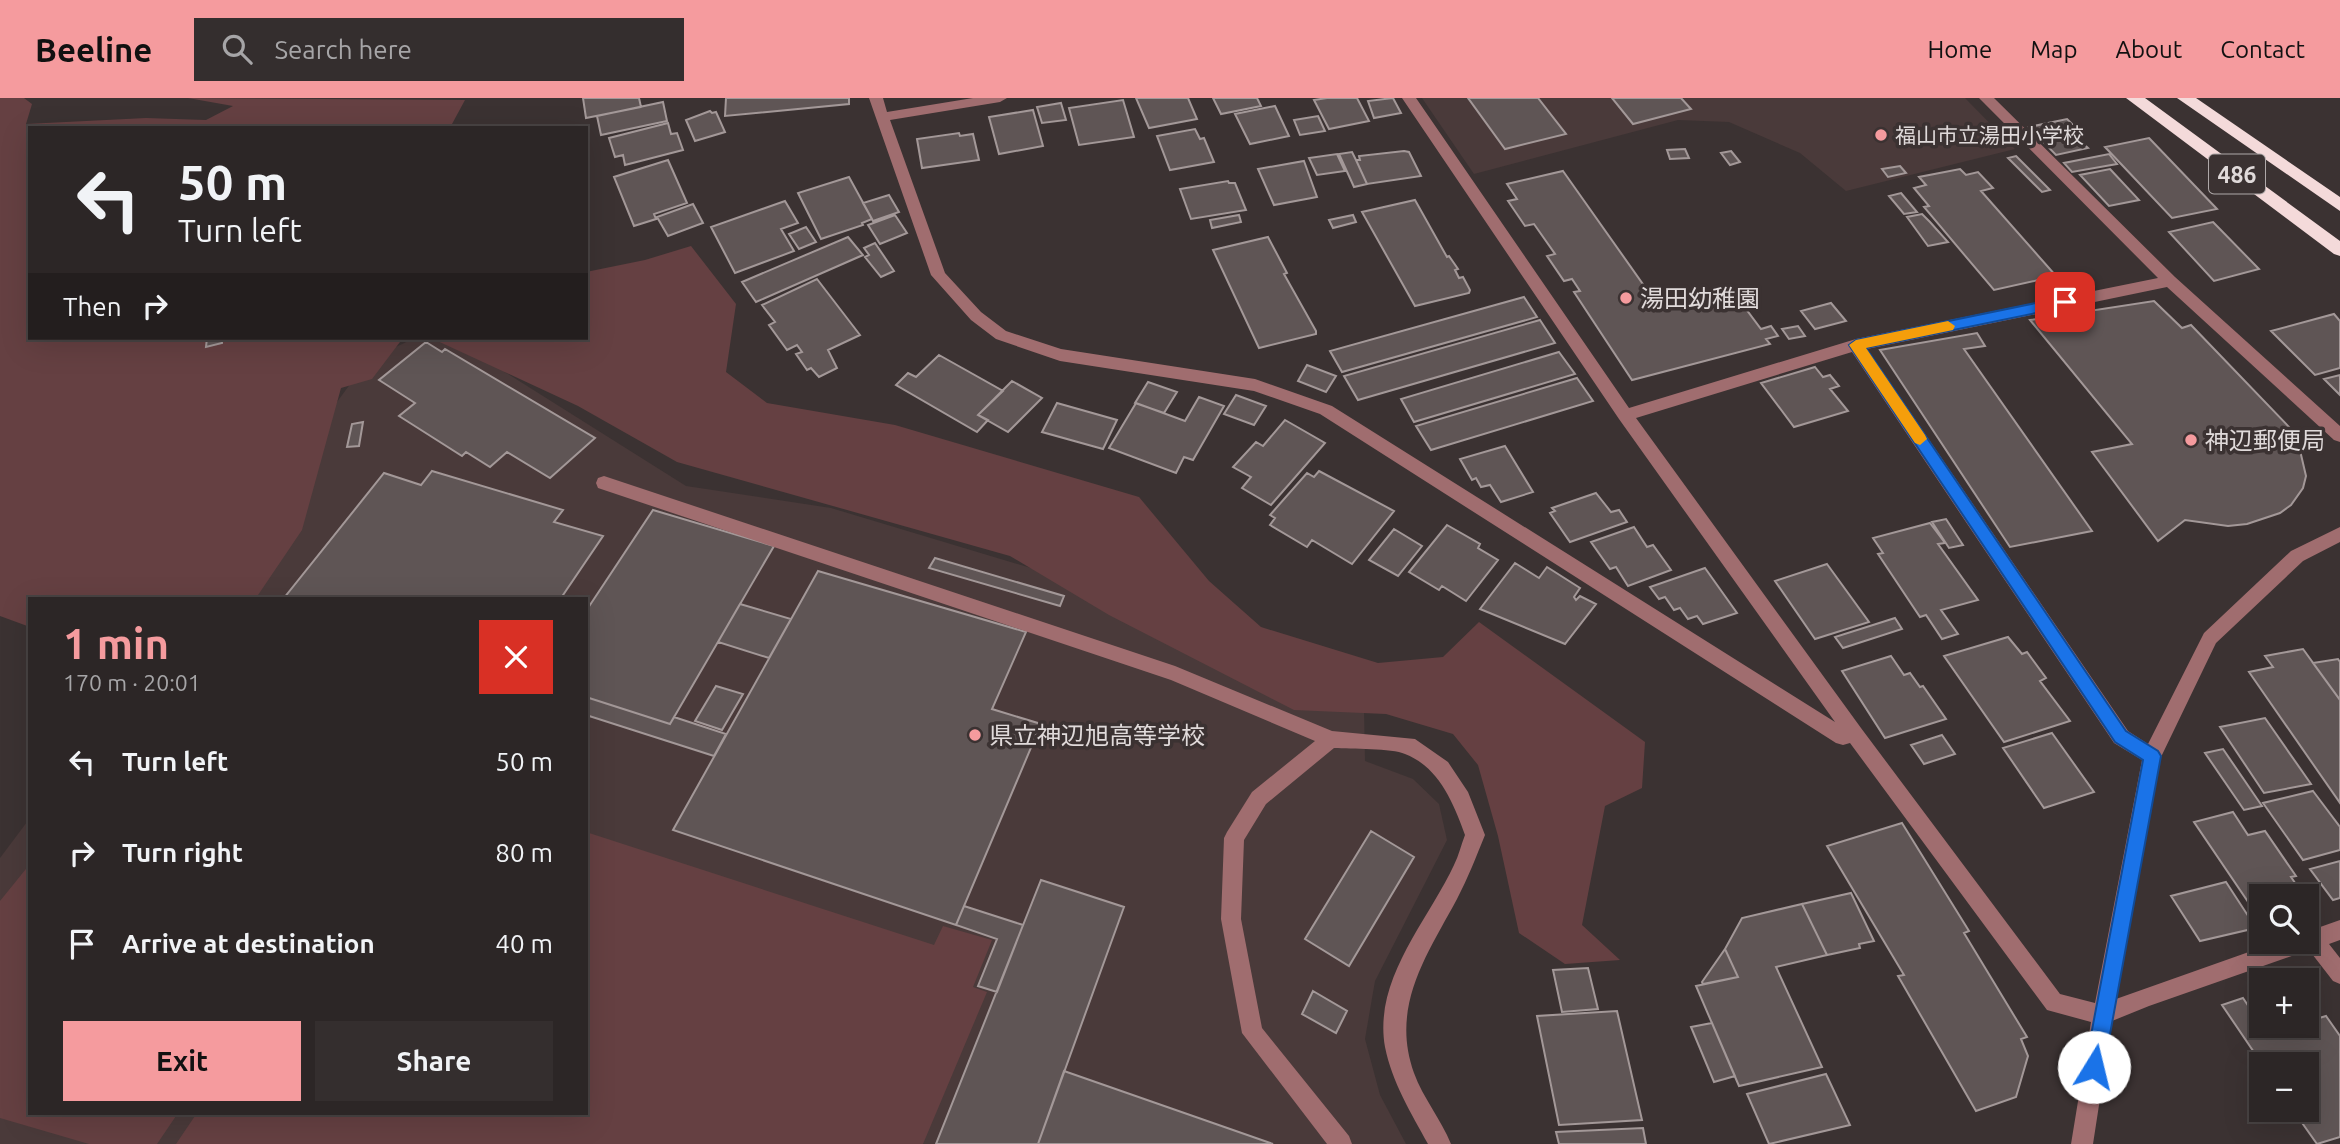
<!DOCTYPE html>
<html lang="en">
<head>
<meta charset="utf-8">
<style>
  body { margin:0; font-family:Ubuntu,"Noto Sans JP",sans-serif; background:#342e2e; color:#f1f3f6; height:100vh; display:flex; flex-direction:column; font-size:26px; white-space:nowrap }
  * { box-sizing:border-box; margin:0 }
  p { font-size:23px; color:#a6a5a7 }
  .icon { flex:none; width:38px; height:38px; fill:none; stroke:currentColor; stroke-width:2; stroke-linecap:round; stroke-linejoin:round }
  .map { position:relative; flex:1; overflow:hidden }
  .panel { position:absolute; left:28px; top:499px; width:560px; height:518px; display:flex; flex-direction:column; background:#2c2626; border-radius:0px; box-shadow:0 7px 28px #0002,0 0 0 2px #484343 }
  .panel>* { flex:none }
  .top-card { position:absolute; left:28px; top:28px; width:560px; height:214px; border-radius:0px; box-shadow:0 7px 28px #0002,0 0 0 2px #484343; background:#2c2626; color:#f1f3f6; overflow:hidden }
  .fabs { position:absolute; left:2249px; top:786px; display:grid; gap:14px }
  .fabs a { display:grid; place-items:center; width:70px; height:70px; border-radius:0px; background:#2c2626; box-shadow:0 7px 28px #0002,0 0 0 2px #484343; font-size:35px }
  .pin { position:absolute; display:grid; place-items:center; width:60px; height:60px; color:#fff; margin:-30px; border-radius:14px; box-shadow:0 4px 10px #0006 }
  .me { position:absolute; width:77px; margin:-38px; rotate:9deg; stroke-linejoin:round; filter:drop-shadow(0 0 5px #0008) }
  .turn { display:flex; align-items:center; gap:24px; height:147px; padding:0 35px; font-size:32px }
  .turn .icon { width:91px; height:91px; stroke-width:2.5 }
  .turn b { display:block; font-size:49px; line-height:60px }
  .then { display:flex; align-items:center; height:66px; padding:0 35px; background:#0003; gap:14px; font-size:26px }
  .round { display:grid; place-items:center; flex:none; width:74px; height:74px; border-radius:0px; background:#342e2e }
  .overview { display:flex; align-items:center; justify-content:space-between; height:119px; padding:0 35px }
  h1 { font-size:42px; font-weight:700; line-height:52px; color:#f59b9e }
  .cta { display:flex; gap:14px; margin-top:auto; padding:14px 35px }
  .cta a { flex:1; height:80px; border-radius:0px; background:#f59b9e; color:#111; font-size:28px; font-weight:700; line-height:80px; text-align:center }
  .cta a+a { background:#342e2e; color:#f1f3f6 }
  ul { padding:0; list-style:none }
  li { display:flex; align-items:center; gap:21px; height:91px; padding:0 35px }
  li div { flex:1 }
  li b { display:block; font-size:26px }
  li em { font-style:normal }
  header { display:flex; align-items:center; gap:42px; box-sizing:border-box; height:98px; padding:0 35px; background:#f59b9e; color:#111 }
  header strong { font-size:33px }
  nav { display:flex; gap:38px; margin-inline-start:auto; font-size:24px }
  .search { width:490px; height:63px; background:#342e2e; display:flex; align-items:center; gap:18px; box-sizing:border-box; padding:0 24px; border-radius:0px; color:#a6a5a7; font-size:26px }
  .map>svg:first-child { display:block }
  .built { fill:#4a3a3a }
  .green { fill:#654042 }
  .building { fill:#5f5555; stroke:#a39898; stroke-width:2 }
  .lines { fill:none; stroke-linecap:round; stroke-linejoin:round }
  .minor { fill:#a06d6f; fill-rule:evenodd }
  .highway { fill:#f4dada; fill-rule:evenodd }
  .route { fill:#1a73e8; stroke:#114b97; stroke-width:2 }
  .slow { fill:#f59e0b }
  .poi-dot { fill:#f59b9e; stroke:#3b3232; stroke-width:2.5 }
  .labels { text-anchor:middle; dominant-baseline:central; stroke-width:7; stroke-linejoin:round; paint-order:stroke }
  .far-poi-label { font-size:21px; fill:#e0dada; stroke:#3b3232; text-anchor:start }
  .shield { fill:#3b3232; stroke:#aea8a8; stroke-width:2 }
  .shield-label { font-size:23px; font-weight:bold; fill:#e0dada }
  .poi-label { font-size:24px; fill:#e0dada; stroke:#3b3232; text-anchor:start }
</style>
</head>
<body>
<header>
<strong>Beeline</strong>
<div class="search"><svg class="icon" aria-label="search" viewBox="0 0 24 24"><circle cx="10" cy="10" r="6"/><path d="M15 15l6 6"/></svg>Search here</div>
<nav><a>Home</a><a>Map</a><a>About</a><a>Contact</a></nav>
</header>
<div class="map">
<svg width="2340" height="1046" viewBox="0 0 2340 1046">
  <rect width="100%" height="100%" fill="#3b3232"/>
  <path class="built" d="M1422 0H1965L2015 51 1846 93 1800 55 1729 24 1678 22 1474 76Z
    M415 240H451L686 388 831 410 1074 483 1364 611 1365 663 1413 681 1439 706 1447 742 1375 883 1365 941 1380 997 1406 1046H0V760L30 720V1015H586V500H192L368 262Z"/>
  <path class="green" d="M0 0H24L32 6 26 26 146 20 206 22 233 8 188 0 465 2 452 26 459 30H30V240H403L372 281 341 290 302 432 256 500H30V529L0 518Z
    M691 148 736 206 726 274 767 305 895 327 1139 399 1209 483 1261 529 1378 565 1443 559 1479 524 1645 644 1642 690 1605 708 1582 827 1620 862 1565 866 1519 835 1498 738 1478 667 1453 636 1386 616 1294 612 1109 517 1010 458 677 364 578 308 431 240H586V174L645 162Z
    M586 734 934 847 943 828 992 842 973 889 987 894 923 1046H176L197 1015H586Z
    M30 766V1015H178L157 1046H89L0 1020V803Z"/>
  <path class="building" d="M583 0H639L641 9 586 20Z
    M726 0H849V6L725 18Z
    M1136 0H1188L1197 21 1149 30Z
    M1213 0H1257L1261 8 1221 16Z
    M1327 0H1357L1369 23 1329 31 1314 2Z
    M1393 0 1401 15 1374 20 1368 3Z
    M1468 0H1538L1566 36 1505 51Z
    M1612 0H1681L1691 11 1633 26Z
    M1123 2 1134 39 1079 47 1069 10Z
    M663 4 667 23 601 37 597 18Z
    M1061 5 1066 22 1042 25 1037 9Z
    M1275 8 1289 38 1250 46 1235 16Z
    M1033 12 1043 48 999 56 989 19Z
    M710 13 712 15 716 14 725 34 695 43 686 22Z
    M1318 18 1325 33 1300 37 1294 22Z
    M2067 21 2084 38 2077 40 2088 50 2056 57 2029 29Z
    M668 25 671 36 677 35 683 52 625 67 623 57 615 59 609 40Z
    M1195 31 1200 41 1204 40 1214 64 1170 72 1157 38Z
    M959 35 960 38 973 36 979 62 922 70 917 41Z
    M2149 40 2217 111 2172 120 2105 49Z
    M1685 51 1689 60 1670 61 1667 52Z
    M1404 53 1409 54 1421 78 1367 86 1356 62H1360L1359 58Z
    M1731 53 1740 64 1730 67 1721 55Z
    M1352 54 1356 62 1367 86 1354 89 1339 56Z
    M1337 56 1345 73 1317 77 1309 60Z
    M2109 56 2117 66 2072 74 2064 65Z
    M2016 58 2050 92 2042 94 2008 60Z
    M668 62 687 105 654 116 656 121 634 128 614 79Z
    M1304 63 1317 99 1274 107 1258 71Z
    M1900 68 1906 75 1888 79 1882 71Z
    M1960 71 1966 77 1978 74 1993 90 1981 93 2056 178 1994 192 1924 109 1929 108 1914 90 1926 87 1919 79Z
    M2110 71 2139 102 2109 108 2080 77Z
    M1563 73 1657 206 1704 195 1706 198 1731 191 1761 231 1771 228 1778 238 1766 241 1770 246 1632 282 1574 194 1580 193 1572 181 1564 183 1547 158 1555 156 1534 126 1525 128 1508 103 1517 101 1507 86Z
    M849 79 872 121 862 125 863 127 821 141 798 95Z
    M1228 83 1229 85H1235L1246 112 1191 121 1180 91Z
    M1901 95 1917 114 1904 116 1889 98Z
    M889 97 899 114 873 123 863 105Z
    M1415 102 1447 159 1449 158 1458 171 1455 172 1459 180 1463 179 1470 192 1469 195 1415 208 1362 114Z
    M785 103 798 125 781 131 794 153 735 175 711 129Z
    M693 106 703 125 668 138 657 119Z
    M1922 116 1930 124 1948 144 1928 148 1907 119Z
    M895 117 907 135 880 146 868 127Z
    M1239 117 1241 124 1212 130 1210 122Z
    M1353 117 1356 124 1333 130 1329 122Z
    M2213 124 2259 171 2214 183 2169 134Z
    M806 129 816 144 799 151 789 136Z
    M848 139 863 157 756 204 742 184Z
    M1268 139 1287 175 1284 176 1316 233V236L1259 250 1213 152Z
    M875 145 894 173 881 179 865 159 869 157 864 150Z
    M817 181 860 237 828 252 837 270 819 279 811 270 807 272 796 256 802 254 797 247 787 252 769 227 775 224 762 207Z
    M1524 199 1537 219 1342 274 1330 253Z
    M2154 203 2182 230 2191 227 2290 330 2299 348 2306 378 2303 390 2291 407 2280 415 2247 426 2228 428 2185 422 2158 443 2092 354 2132 346 2030 222Z
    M1831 205 1846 223 1815 231 1801 213Z
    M2334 216 2340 223V270L2315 277 2271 233Z
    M1540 222 1555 245 1358 302 1344 278Z
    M1798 228 1805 238 1789 241 1782 231Z
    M1977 235 1985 248 1964 251 2092 433 2010 449 1880 252Z
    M207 240H222V245L206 249Z
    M426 244 442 254 445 251 595 340 550 380 507 354 490 369 466 354 462 358 399 318 415 305 379 282Z
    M1559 254 1575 276 1414 324 1401 301Z
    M939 257 1003 293 978 317 988 322 977 334 896 287 908 275 916 279Z
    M1307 267 1336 278 1326 294 1298 283Z
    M1815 269 1823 279 1830 277 1839 288 1830 291 1848 313 1794 329 1761 285Z
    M2340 277V297L2324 281Z
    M1577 280 1593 303 1431 352 1416 328Z
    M1012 283 1042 300 1008 334 978 317Z
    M1148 284 1177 294 1164 315 1135 305Z
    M1236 297 1266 308 1254 327 1224 316Z
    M1199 299 1224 308 1193 362 1184 359 1176 375 1109 350 1136 305 1185 323Z
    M1057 305 1117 322 1103 351 1042 334Z
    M1285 322 1325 345 1271 407 1242 390 1251 379 1233 369 1256 344 1263 348Z
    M363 324 359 348 347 349 352 326Z
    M1505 348 1533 394 1501 404 1490 387 1481 389 1476 380 1472 382 1460 361Z
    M432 373 563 412 554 424 603 438 561 500H284L384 375 421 387Z
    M1319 373 1394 413 1352 466 1312 442 1307 449 1270 427 1275 420 1270 417 1307 375 1314 379Z
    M1596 395 1611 414 1619 412 1627 424 1570 444 1550 415 1555 413 1552 410Z
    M653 412 774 448 670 626 586 599V513Z
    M1946 421 1963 447 1949 450 1932 424Z
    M1930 425 1945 445 1938 446 1978 502 1941 512 1958 536 1942 541 1926 517 1920 519 1878 456 1883 455 1873 440Z
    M1447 427 1480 446 1478 450 1498 462 1466 503 1442 488 1439 492 1409 474Z
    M1634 429 1647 449 1653 447 1671 472 1628 488 1616 469 1610 471 1591 444Z
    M1394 431 1422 448 1398 478 1369 462Z
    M935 460 1064 498 1060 508 929 470Z
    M1515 465 1539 480 1547 469 1580 490 1574 499 1576 502 1580 498 1596 506 1565 546 1480 511Z
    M1827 466 1869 524 1815 541 1775 483Z
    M1705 470 1737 515 1703 526 1697 518 1688 521 1680 510 1674 512 1665 499 1659 501 1650 489Z
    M818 473 1026 534 992 611 1041 626 956 827 673 732Z
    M740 506 791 521 769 560 718 544Z
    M1895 520 1902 531 1843 550 1835 539Z
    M2008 539 2022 556 2027 554 2046 580 2040 583 2070 623 2004 644 1944 558Z
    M2303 551 2340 602V705L2249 574 2273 569 2265 558Z
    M1891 558 1904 577 1910 575 1920 589 1923 588 1946 621 1885 640 1842 573Z
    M2338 561 2340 564V602L2313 565Z
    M716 588 743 596 722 632 695 623Z
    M586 599 670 626 674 619 726 636 714 658 586 617Z
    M2265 620 2311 686 2264 695 2220 629Z
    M2052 635 2094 694 2044 710 2003 650Z
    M1942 637 1955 656 1924 666 1911 647Z
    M2223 651 2262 708 2244 712 2205 655Z
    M2313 693 2340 729V752L2303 762 2263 705Z
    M2233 714 2248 737 2265 733 2296 778 2291 779 2304 798H2261V823L2194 724Z
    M1902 725 1969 833 1964 835 2027 939 2021 941 2028 958 2016 999 1976 1013 1898 878 1904 877 1827 748Z
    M1371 733 1414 759 1349 868 1305 841Z
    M2340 763V800L2333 802 2310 771Z
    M1041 782 1124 809 1038 1046H936Z
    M2226 784 2256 830 2200 843 2171 798Z
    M1851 795 1874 843 1859 846 1860 850 1827 857 1802 806Z
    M1802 806 1827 857 1776 869 1822 969 1739 988 1696 888 1738 879 1725 851 1742 820Z
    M964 808 1023 827 997 894 978 888 997 841 956 827Z
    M1725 851 1738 879 1703 886 1702 884Z
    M1588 870 1598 911 1562 914 1553 872Z
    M1313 893 1347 913 1336 935 1302 916Z
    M2243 900 2259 924 2253 925 2262 938 2295 928H2306V924L2326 918 2340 938V1039L2317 1046 2293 1012H2306V966H2262L2222 907Z
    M1617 913 1642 1022 1559 1027 1537 918Z
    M1712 925 1735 978 1714 984 1691 929Z
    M1064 973 1273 1046H1038Z
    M1826 976 1850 1027 1769 1046 1747 996Z
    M1643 1030 1646 1046H1559L1556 1034Z"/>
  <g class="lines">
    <path class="minor" d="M869 0H883L887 14 973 0H1007L1000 4 890 22 945 175 981 214 1006 233 1061 251 1255 281 1332 308 1835 624 1619 321 1402 0H1416L1629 310 1856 241 2158 180 1979 0H1994L2175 179 2340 328V344L2334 342 2167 189 1867 251 2128 633 2148 646 2204 535 2291 453 2340 429V444L2303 463 2216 545 2161 659 2116 901 2277 844H2306V834L2340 822V842L2329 846 2340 860V886L2333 883 2309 852 2149 908 2112 923 2093 1046H2071L2091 924 2047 912 1850 645 1843 647 1836 645 1320 316 1254 293 1060 263 996 241 971 222 931 177ZM1852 254 2114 645 2142 662 2095 905 2060 896 1861 630 1636 320Z
      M604 378 1175 568 1332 633 1415 641 1448 664 1468 694 1485 737C1476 759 1468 780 1457 801 1427 857 1390 908 1414 975 1423 1000 1441 1021 1451 1046H1428C1411 1015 1392 984 1385 949 1373 881 1428 823 1454 767 1459 757 1461 747 1465 737 1454 706 1439 669 1405 656 1392 650 1351 651 1334 650L1266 706 1244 742 1241 821 1262 930 1349 1038 1352 1046H1327L1242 935 1221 821 1224 740 1227 734 1252 694 1315 643 1171 582 598 390 596 385 598 380Z"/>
    <path class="highway" d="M2126 0H2145L2340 143V158L2334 156Z
      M2177 0H2196L2340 99V113Z"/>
  </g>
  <path class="route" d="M2065 199 2070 201V208L1866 250 2126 633 2158 653 2161 658 2104 969 2101 976 2094 978 2087 976 2085 969 2143 662 2115 644 1849 247 1856 242Z"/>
  <path class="slow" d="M1948 223 1955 228 1953 232 1866 250 1925 337 1927 341 1920 347 1915 345 1849 247 1856 242Z"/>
  <g class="poi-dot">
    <circle cx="1881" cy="37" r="7"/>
    <circle cx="1626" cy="200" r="7"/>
    <circle cx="2191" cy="342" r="7"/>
    <circle cx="975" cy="637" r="7"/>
  </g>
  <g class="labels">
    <g class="far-poi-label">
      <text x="1895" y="37">福山市立湯田小学校</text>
    </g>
    <rect class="shield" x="2209" y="56.5" width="56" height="39" rx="5"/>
    <g class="shield-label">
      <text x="2237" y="76">486</text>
    </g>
    <g class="poi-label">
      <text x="1640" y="200">湯田幼稚園</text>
      <text x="2205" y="342">神辺郵便局</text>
      <text x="989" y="637">県立神辺旭高等学校</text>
    </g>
  </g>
</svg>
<div class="fabs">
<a><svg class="icon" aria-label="search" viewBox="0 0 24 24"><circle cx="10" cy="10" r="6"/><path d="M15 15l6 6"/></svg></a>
<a>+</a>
<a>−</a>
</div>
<div class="pin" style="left:2065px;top:204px;background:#d93025"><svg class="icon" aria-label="arrive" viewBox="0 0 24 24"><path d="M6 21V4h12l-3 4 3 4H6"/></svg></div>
<svg class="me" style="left:2094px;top:969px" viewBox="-20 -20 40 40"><circle r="19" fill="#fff"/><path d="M0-13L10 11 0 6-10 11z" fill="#1a73e8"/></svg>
<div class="top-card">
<div class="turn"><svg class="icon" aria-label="left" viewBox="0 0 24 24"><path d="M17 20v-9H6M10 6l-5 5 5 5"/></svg><div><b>50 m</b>Turn left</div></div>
<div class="then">Then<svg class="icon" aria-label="right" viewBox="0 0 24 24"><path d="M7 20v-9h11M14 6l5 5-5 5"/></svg></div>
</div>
<section class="panel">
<div class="overview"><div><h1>1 min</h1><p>170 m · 20:01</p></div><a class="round" style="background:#d93025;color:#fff"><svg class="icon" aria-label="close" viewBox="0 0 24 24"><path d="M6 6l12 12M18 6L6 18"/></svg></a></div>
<ul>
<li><svg class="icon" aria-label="left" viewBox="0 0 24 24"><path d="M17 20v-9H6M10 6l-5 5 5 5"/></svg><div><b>Turn left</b></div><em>50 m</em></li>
<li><svg class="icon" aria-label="right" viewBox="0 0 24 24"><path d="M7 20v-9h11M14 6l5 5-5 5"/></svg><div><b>Turn right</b></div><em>80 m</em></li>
<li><svg class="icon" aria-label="arrive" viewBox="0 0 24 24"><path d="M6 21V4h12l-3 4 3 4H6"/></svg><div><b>Arrive at destination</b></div><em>40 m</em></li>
</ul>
<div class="cta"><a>Exit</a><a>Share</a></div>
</section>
</div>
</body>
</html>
